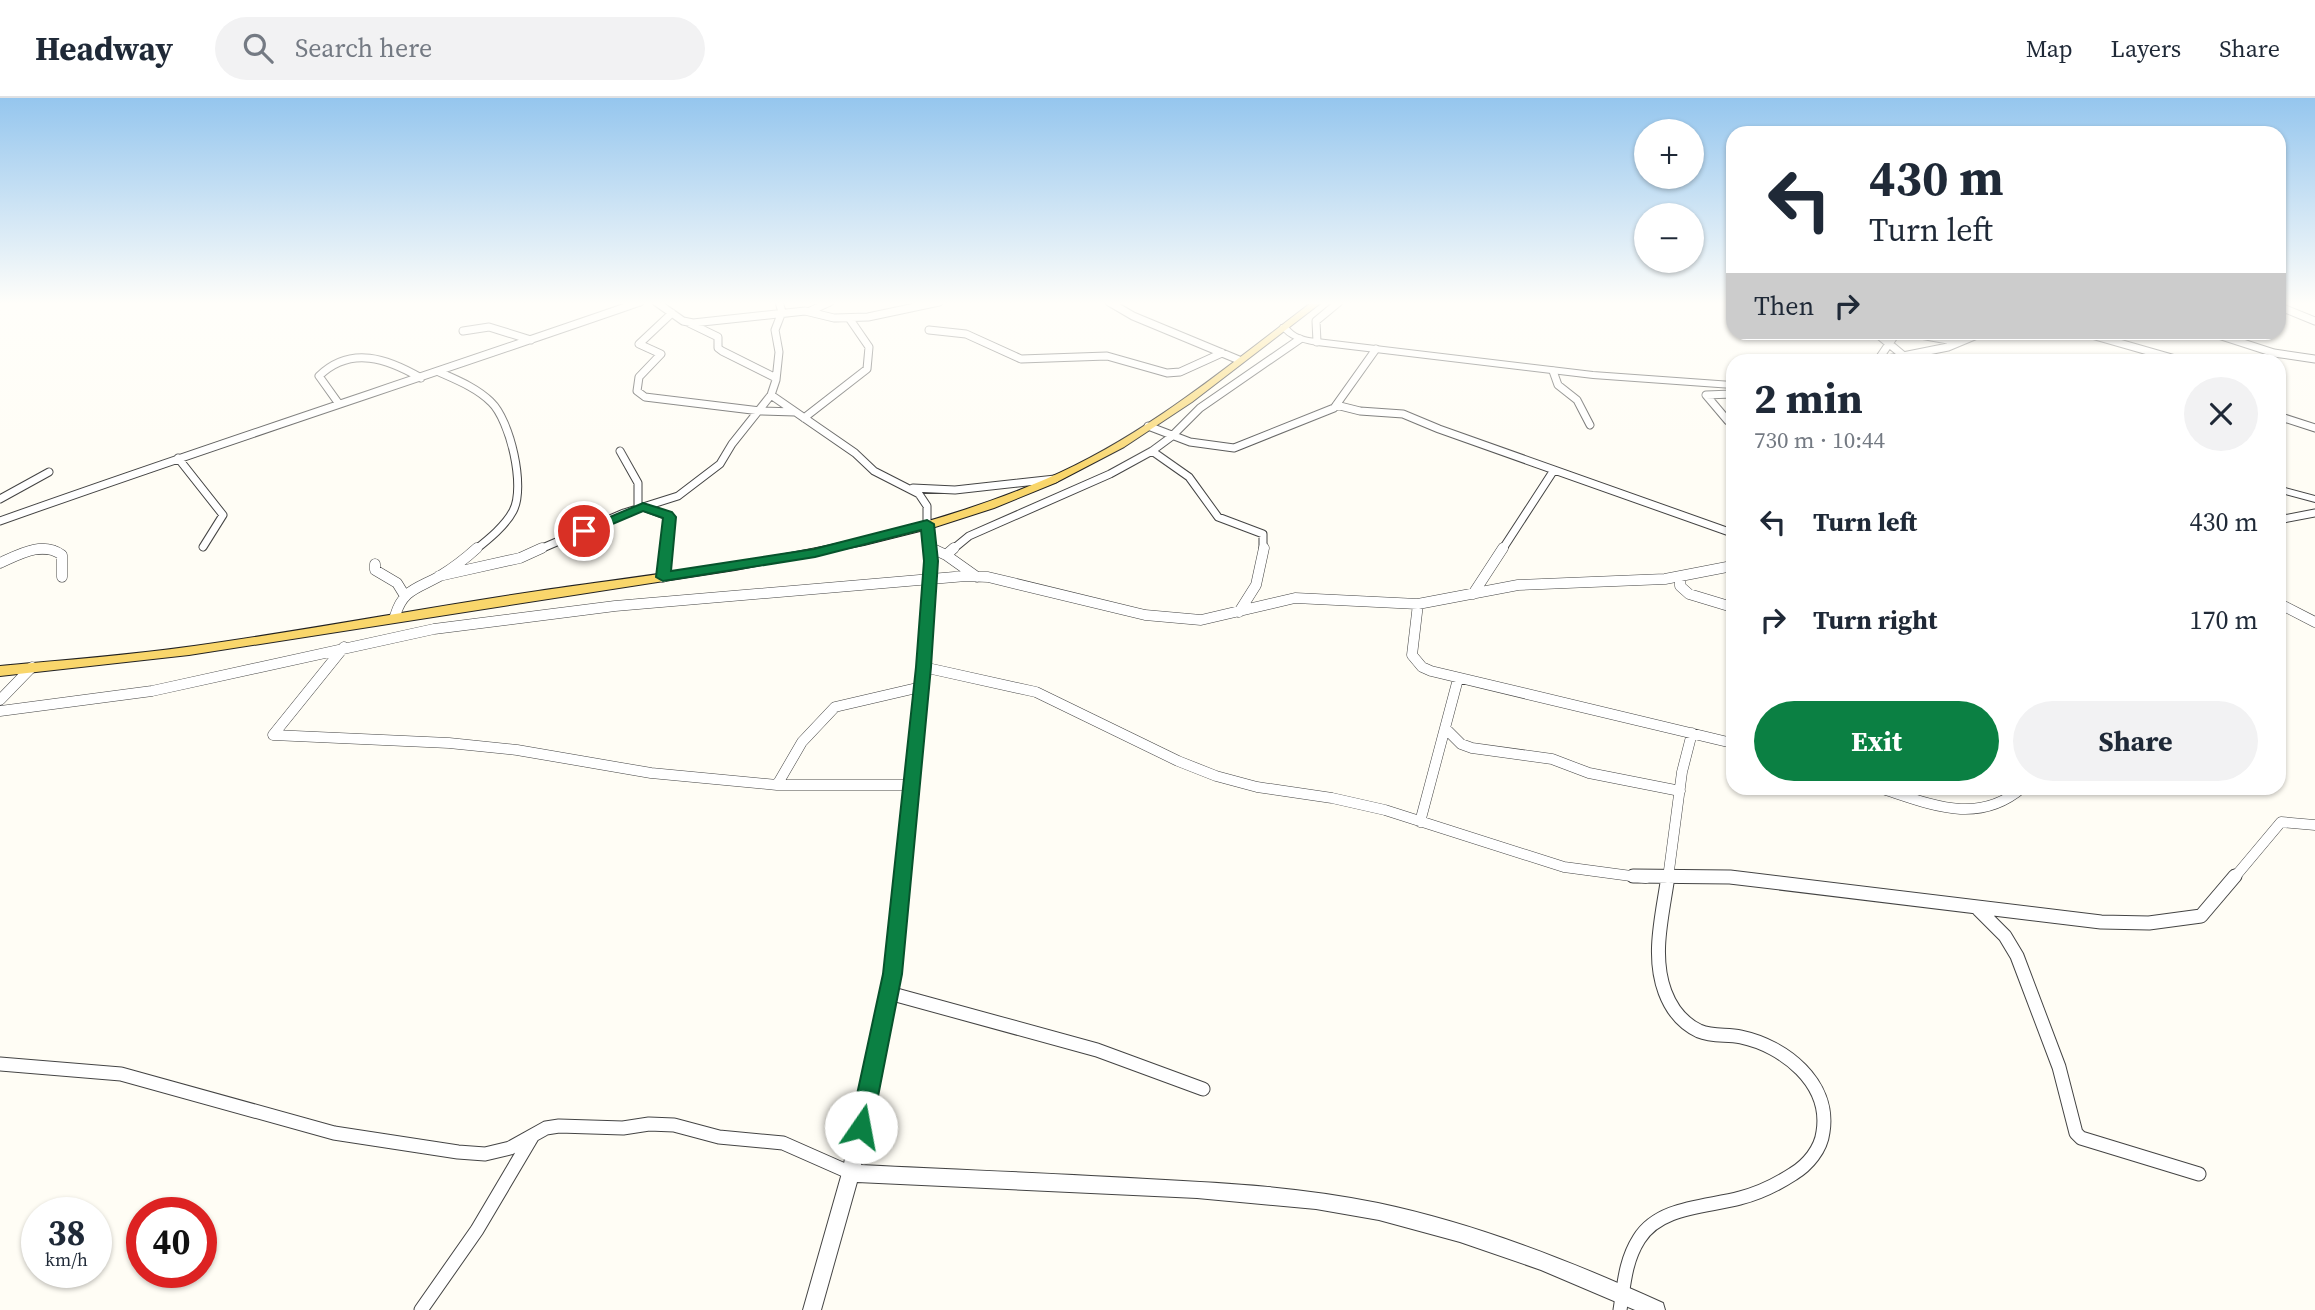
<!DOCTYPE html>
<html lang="en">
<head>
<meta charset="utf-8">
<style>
  body { margin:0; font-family:"Source Serif 4",serif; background:#f2f2f3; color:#1f2937; height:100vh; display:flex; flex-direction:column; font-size:26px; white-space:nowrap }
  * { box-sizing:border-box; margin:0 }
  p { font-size:23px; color:#747a83 }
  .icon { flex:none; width:38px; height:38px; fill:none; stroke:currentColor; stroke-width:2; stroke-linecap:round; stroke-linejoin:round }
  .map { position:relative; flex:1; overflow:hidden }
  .drawer { position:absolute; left:1726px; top:256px; width:560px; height:441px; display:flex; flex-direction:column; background:#fff; border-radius:21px; box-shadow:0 2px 5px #0004 }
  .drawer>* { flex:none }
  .guide { position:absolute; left:1726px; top:28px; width:560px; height:214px; border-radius:21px; box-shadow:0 2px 5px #0004; background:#fff; color:#1f2937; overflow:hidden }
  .buttons { position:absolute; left:1634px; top:21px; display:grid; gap:14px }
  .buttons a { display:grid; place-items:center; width:70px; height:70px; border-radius:50%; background:#fff; box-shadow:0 2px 5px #0004; font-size:35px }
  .speed { position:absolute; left:21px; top:1099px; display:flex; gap:14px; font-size:35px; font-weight:700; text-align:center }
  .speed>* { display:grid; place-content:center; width:91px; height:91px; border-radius:50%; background:#fff; box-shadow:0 2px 5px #0004; line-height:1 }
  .speed small { font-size:18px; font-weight:400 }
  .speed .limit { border:10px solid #d22; background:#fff; color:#111 }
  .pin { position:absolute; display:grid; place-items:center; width:60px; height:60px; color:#fff; margin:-30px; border:4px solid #fff; border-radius:50%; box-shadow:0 2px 7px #0007 }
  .me { position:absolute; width:77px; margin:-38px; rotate:12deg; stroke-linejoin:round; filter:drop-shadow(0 0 5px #0008) }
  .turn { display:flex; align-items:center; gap:24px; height:147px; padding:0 28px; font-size:32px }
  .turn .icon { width:91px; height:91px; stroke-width:2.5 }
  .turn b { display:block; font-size:49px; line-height:60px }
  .then { display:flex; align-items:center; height:66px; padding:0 28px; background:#0003; gap:14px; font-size:26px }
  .round { display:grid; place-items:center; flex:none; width:74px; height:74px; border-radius:37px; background:#f2f2f3 }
  .summary { display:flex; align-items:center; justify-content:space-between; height:119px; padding:0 28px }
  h1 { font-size:42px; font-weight:700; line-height:52px }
  .button { display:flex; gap:14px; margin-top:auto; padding:14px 28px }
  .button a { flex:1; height:80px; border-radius:42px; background:#0b8043; color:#fff; font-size:28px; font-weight:700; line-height:80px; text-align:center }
  .button a+a { background:#f2f2f3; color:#1f2937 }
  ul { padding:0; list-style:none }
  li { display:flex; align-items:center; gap:21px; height:98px; padding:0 28px }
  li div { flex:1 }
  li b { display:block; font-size:26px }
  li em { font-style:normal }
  header { display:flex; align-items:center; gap:42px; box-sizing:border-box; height:98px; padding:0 35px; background:#fff; border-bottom:2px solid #e0e1e3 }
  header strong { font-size:33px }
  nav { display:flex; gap:38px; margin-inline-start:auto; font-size:24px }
  .search { width:490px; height:63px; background:#f2f2f3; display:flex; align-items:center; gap:18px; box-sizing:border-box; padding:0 24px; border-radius:38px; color:#747a83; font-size:26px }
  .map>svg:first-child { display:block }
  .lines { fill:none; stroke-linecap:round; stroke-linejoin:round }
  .minor-far2-casing { stroke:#444; stroke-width:9 }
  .minor-far1-casing { stroke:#444; stroke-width:11 }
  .minor-casing { stroke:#444; stroke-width:15 }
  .tertiary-casing { stroke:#444; stroke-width:2 }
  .primary-casing { stroke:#222; stroke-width:2 }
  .minor-far2 { stroke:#fff; stroke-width:7 }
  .minor-far1 { stroke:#fff; stroke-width:10 }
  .minor { stroke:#fff; stroke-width:13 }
  .tertiary { fill:#fff; fill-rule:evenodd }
  .primary { fill:#f9d66b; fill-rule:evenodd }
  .route { fill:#0b8043; stroke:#07532c; stroke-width:2 }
</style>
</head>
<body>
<header>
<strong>Headway</strong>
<div class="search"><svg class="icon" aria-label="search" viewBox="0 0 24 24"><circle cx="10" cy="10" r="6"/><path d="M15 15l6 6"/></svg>Search here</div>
<nav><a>Map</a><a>Layers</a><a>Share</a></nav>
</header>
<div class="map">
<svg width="2315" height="1212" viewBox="0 0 2315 1212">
  <rect width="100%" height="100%" fill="#fffdf5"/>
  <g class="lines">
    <g class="minor-far2-casing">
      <path id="minor-far2" d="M656 204 683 223 693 225 805 213 834 220 868 219 939 204
        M1109 204 1133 218 1239 262
        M2278 208 2315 223
        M810 213 830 204
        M672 215 639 246 661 256 639 279 637 293 645 299 760 313 795 314
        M689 225 718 239V250L722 253 776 280
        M929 232 966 236 1021 261 1107 258 1167 275 1180 274 1222 255
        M463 233 489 229 531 242
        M1875 234 1905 259
        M1904 234 1959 244
        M2081 234 2179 262
        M2209 234 2274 255 2315 261
        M1317 244 1316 223 1339 204
        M1878 262 1897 234
        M1883 262 1948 249 1984 234
        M1553 273 1558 287 1577 302 1590 327
        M439 274C457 282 477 290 491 304 510 322 526 389 513 413 505 428 489 441 475 452
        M771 297 855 355 874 373 919 396 927 408V426
        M339 306 319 278C351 247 388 261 421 280
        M1336 307 1360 313 1403 316 1439 331 1732 435
        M2278 318 2315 330
        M804 320 867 271 869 249 849 220
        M1728 323 1706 297 1732 296
        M1148 328 1190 344 1234 350 1334 310 1376 251
        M620 353 638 385V407L670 419 666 452
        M1152 353 1189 379 1218 419 1263 436V452
        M178 360 223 417 203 449
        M913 390 955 392 1055 381
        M0 401 49 374
        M2278 422 2315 415
        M0 423C213 347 427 278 640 204
        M930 450 935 452
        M31 452H54
        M538 452 624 415 678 398 720 366 732 346 771 297 776 282 779 254 775 232 782 214 779 204
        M952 452 969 438 1110 376 1152 353 1171 339 1200 310 1300 241
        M1502 452 1554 372"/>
    </g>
    <g class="minor-far1-casing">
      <path id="minor-far1" d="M931 450 946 457 977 479
        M946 457 954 450
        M0 465C20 456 42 443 62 457V479
        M375 466V472L397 485 405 498
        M439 478 520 460 542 450
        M663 479 666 450
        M1680 479V488L1689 496 1732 509
        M1473 496 1503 450
        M2278 505 2315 524
        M1418 506 1412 557 1422 569 1431 573 1732 645
        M1239 514 1256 487 1264 450
        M395 518C403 491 417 491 440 478 453 470 466 460 477 450
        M344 549 273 637 449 645 517 652 651 675 777 687H912
        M923 569 1036 594 1178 663 1216 678 1257 689 1332 700 1385 712 1564 769 1646 780
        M0 602 32 569
        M0 613 152 593 434 531 615 508 966 478 988 479 1145 517 1201 522 1295 500 1418 506 1518 487 1665 481 1732 468
        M1445 630 1461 646 1472 650 1552 661 1589 675 1680 693
        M777 687 802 644 835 609 921 589
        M1880 690C1930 706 1977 728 2022 690
        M1420 724 1458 581
        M1668 780 1682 674 1692 635
        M1688 780H1734
        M2234 780 2281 724 2315 727"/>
    </g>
    <g class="minor-casing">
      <path id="minor" d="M1633 778 1730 779 2101 824 2149 825 2201 818 2235 778
        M1977 810 2005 838 2017 858 2059 969 2076 1035 2081 1040 2199 1076
        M889 895 1097 952 1203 991
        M0 966 121 976 334 1035 458 1054 485 1056 510 1050 546 1030 559 1028 623 1030 649 1026 674 1027 719 1039 783 1045 851 1075
        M421 1212 477 1132 532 1039
        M1620 1212C1624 1187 1625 1163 1639 1141 1659 1108 1708 1109 1740 1100 1760 1095 1776 1087 1793 1076 1808 1067 1821 1051 1823 1034 1831 985 1784 948 1741 939 1726 936 1713 939 1699 933 1682 925 1671 910 1665 894 1651 857 1663 815 1668 778"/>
    </g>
    <g class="tertiary-casing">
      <path id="tertiary" d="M1281 227H1287C1295 238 1305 240 1317 241L1593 274 1732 284V290L1593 280 1317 247C1302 244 1289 242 1280 229Z
        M2278 388 2315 398V404L2278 394Z
        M927 423 932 426 936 463 929 569 900 876 861 1067C956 1072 1052 1075 1147 1081 1225 1085 1302 1089 1378 1105 1477 1126 1571 1163 1663 1205L1665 1212H1635L1541 1172 1460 1144 1379 1122 1316 1111 1197 1100 857 1084 821 1212H803L842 1075 884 876 917 569 926 463 922 426Z"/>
    </g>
    <g class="primary-casing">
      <path id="primary" d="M1312 204H1322L1192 304 1124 349 1055 385 994 410 932 430 864 447 735 472 189 557 0 578V568C65 562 130 557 194 548 309 532 423 510 538 493 710 468 885 451 1046 381 1144 339 1228 268 1312 204Z"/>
    </g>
    <use href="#minor-far2" class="minor-far2"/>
    <use href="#minor-far1" class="minor-far1"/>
    <use href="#minor" class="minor"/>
    <use href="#tertiary" class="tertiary"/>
    <use href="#primary" class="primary"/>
  </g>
  <linearGradient id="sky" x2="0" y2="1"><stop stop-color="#95c6ee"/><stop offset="0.55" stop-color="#fffefa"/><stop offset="1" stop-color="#fffefa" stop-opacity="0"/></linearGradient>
  <rect width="2315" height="373" fill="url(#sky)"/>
  <path class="route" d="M643 405 672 414 676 419 671 473 814 451 927 422 934 426 938 463 931 569 902 876 872 1029 869 1036 861 1039 853 1036 850 1029 883 876 916 569 924 463 921 432 815 459 663 483 656 479 663 420 643 413 589 436 584 437 577 433Z"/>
</svg>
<div class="buttons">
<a>+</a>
<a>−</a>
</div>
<div class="speed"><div>38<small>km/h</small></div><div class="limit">40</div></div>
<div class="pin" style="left:584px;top:433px;background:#d93025"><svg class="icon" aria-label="arrive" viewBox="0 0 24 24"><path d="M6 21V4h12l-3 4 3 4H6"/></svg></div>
<svg class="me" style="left:861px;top:1029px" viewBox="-20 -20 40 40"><circle r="19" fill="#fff"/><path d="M0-13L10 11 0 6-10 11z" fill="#0b8043"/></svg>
<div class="guide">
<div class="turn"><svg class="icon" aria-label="left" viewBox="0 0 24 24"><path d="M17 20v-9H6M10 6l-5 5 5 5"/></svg><div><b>430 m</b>Turn left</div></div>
<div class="then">Then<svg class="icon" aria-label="right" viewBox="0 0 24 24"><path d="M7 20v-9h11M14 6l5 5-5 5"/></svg></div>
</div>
<section class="drawer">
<div class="summary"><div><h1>2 min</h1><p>730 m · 10:44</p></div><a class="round"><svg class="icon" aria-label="close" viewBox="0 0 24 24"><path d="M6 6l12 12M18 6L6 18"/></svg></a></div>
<ul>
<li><svg class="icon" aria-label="left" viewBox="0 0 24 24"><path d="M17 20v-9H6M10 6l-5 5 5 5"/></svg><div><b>Turn left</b></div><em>430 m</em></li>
<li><svg class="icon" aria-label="right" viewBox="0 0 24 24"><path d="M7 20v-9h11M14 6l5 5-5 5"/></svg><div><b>Turn right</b></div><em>170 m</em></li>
</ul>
<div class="button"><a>Exit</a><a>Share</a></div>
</section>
</div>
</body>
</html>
